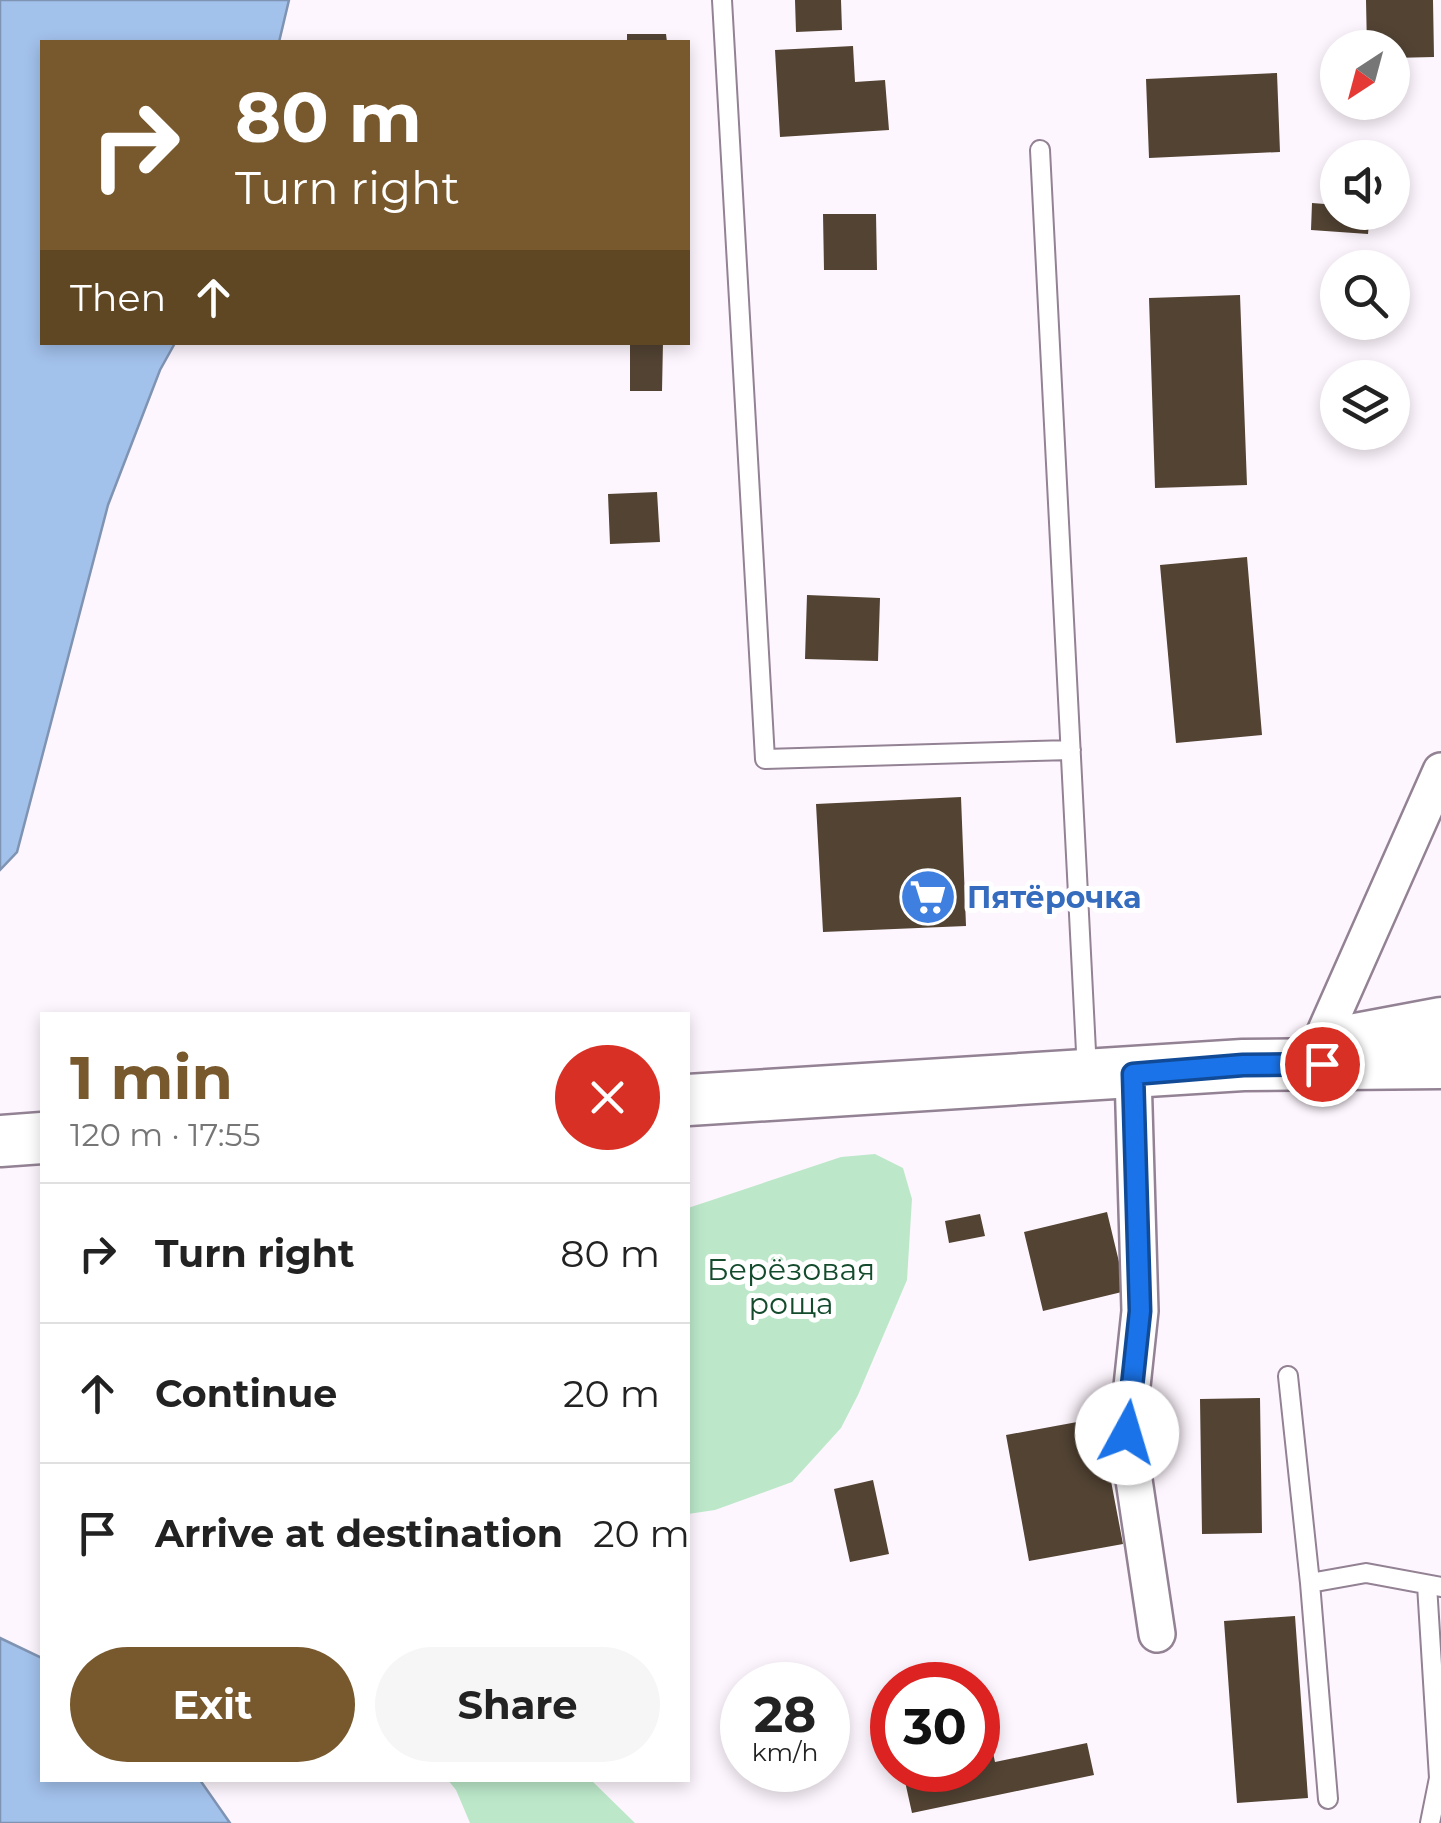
<!DOCTYPE html>
<html lang="en">
<head>
<meta charset="utf-8">
<style>
  body { margin:0; font-family:Montserrat,sans-serif; background:#f6f6f6; color:#222; height:100vh; display:flex; flex-direction:column; font-size:38px; white-space:nowrap }
  * { box-sizing:border-box; margin:0 }
  p { font-size:32px; color:#767676 }
  .icon { flex:none; width:55px; height:55px; fill:none; stroke:currentColor; stroke-width:2; stroke-linecap:round; stroke-linejoin:round }
  .map { position:relative; flex:1; overflow:hidden }
  .side { position:absolute; left:40px; top:1012px; width:650px; height:770px; display:flex; flex-direction:column; background:#fff; border-radius:0px; box-shadow:0 5px 15px #0003 }
  .side>* { flex:none }
  .top-card { position:absolute; left:40px; top:40px; width:650px; height:305px; border-radius:0px; box-shadow:0 5px 15px #0003; background:#78592e; color:#fff; overflow:hidden }
  .needle { width:65px; rotate:216deg }
  .tools { position:absolute; left:1320px; top:30px; display:grid; gap:20px }
  .tools a { display:grid; place-items:center; width:90px; height:90px; border-radius:50%; background:#fff; box-shadow:0 5px 15px #0003; font-size:50px }
  .speed { position:absolute; left:720px; top:1662px; display:flex; gap:20px; font-size:50px; font-weight:700; text-align:center }
  .speed>* { display:grid; place-content:center; width:130px; height:130px; border-radius:50%; background:#fff; box-shadow:0 5px 15px #0003; line-height:1 }
  .speed small { font-size:25px; font-weight:400 }
  .speed .limit { border:15px solid #d22; background:#fff; color:#111 }
  .pin { position:absolute; display:grid; place-items:center; width:85px; height:85px; color:#fff; margin:-42px; border:5px solid #fff; border-radius:50%; box-shadow:0 2px 10px #0007 }
  .me { position:absolute; width:110px; margin:-55px; rotate:6deg; stroke-linejoin:round; filter:drop-shadow(0 0 8px #0008) }
  .turn { display:flex; align-items:center; gap:35px; height:210px; padding:0 30px; font-size:45px }
  .turn .icon { width:130px; height:130px; stroke-width:2.5 }
  .turn b { display:block; font-size:70px; line-height:85px }
  .then { display:flex; align-items:center; height:95px; padding:0 30px; background:#0003; gap:20px; font-size:38px }
  .round { display:grid; place-items:center; flex:none; width:105px; height:105px; border-radius:52px; background:#f6f6f6 }
  .head { display:flex; align-items:center; justify-content:space-between; height:170px; padding:0 30px }
  h1 { font-size:60px; font-weight:700; line-height:75px; color:#78592e }
  .cta { display:flex; gap:20px; margin-top:auto; padding:20px 30px }
  .cta a { flex:1; height:115px; border-radius:60px; background:#78592e; color:#fff; font-size:40px; font-weight:700; line-height:115px; text-align:center }
  .cta a+a { background:#f6f6f6; color:#222 }
  ul { padding:0; list-style:none }
  li { display:flex; align-items:center; gap:30px; height:140px; padding:0 30px; border-top:2px solid #e0e0e0 }
  li div { flex:1 }
  li b { display:block; font-size:38px }
  li em { font-style:normal }
  .map>svg:first-child { display:block }
  .green { fill:#bce8c9 }
  .water { fill:#a2c1eb; stroke:#7f93b2; stroke-width:2.5 }
  .building { fill:#524333 }
  .lines { fill:none; stroke-linecap:round; stroke-linejoin:round }
  .service-casing { stroke:#938294; stroke-width:22 }
  .minor-casing { stroke:#938294; stroke-width:40 }
  .secondary-casing { stroke:#938294; stroke-width:55 }
  .service { stroke:#fff; stroke-width:18 }
  .minor { stroke:#fff; stroke-width:35 }
  .secondary { stroke:#fff; stroke-width:50 }
  .route-casing { stroke:#114b97; stroke-width:25 }
  .route { stroke:#1a73e8; stroke-width:18 }
  .labels { text-anchor:middle; dominant-baseline:central; stroke-width:10; stroke-linejoin:round; paint-order:stroke }
  .shop-label { font-size:30px; font-weight:bold; fill:#366cbe; stroke:#fff; text-anchor:start }
  .park-label { font-size:30px; fill:#134b2c; stroke:#fff }
</style>
</head>
<body>
<div class="map">
<svg width="1441" height="1823" viewBox="0 0 1441 1823">
  <rect width="100%" height="100%" fill="#fef6fe"/>
  <path class="green" d="M875 1154 903 1168 912 1199 907 1280 858 1395 841 1428 792 1482 715 1510 688 1514V1208L841 1157Z
    M448 1780H591L635 1823H470L456 1790Z"/>
  <path class="water" d="M0 0H289L279 42H42V342L175 343 160 370 108 505 17 852 0 870Z
    M0 1638 42 1658V1780H200L230 1823H0Z"/>
  <path class="building" d="M795 0H841L842 30 796 32Z
    M1366 0H1433L1434 57 1392 58V48H1367Z
    M627 34H666L667 42H627Z
    M853 46 855 82 885 80 889 130 780 137 775 50Z
    M1277 73 1280 152 1149 158 1146 79Z
    M1312 203 1338 205V212H1370L1368 234 1311 230Z
    M823 214H876L877 270H824Z
    M1240 295 1247 485 1155 488 1149 298Z
    M630 342H663L662 391H630Z
    M657 492 660 542 610 544 608 494Z
    M1247 557 1262 735 1176 743 1160 565Z
    M807 595 880 598 878 661 805 659Z
    M961 797 966 926 823 932 816 804Z
    M1107 1212 1126 1291 1043 1311 1024 1232Z
    M980 1214 985 1236 949 1243 945 1221Z
    M1260 1398 1262 1533 1202 1534 1200 1399Z
    M1099 1418 1123 1544 1029 1561 1006 1435Z
    M873 1480 889 1554 850 1562 834 1489Z
    M1295 1616 1308 1798 1237 1803 1224 1621Z
    M986 1720 995 1762 1087 1743 1094 1775 912 1813 904 1777 924 1770H978V1721Z"/>
  <g class="lines">
    <g class="service-casing">
      <path id="service" d="M722 0 765 759 1071 750
        M1040 150 1087 1071
        M1288 1376 1310 1583 1366 1573 1441 1587
        M1310 1583 1328 1799
        M1427 1585 1439 1778 1430 1823"/>
    </g>
    <g class="minor-casing">
      <path id="minor" d="M1319 1046 1441 771
        M1133 1074 1140 1311 1127 1433 1157 1634"/>
    </g>
    <g class="secondary-casing">
      <path id="secondary" d="M1345 1041 1441 1023
        M688 1100 1243 1065 1441 1063
        M0 1141 42 1138"/>
    </g>
    <use href="#service" class="service"/>
    <use href="#minor" class="minor"/>
    <use href="#secondary" class="secondary"/>
  </g>
  <g class="lines">
    <g class="route-casing">
      <path id="route" d="M1127 1433 1140 1311 1133 1074 1243 1065 1322 1064"/>
    </g>
    <use href="#route" class="route"/>
  </g>
  <defs>
    <g id="supermarket-disc" transform="scale(2.875)"><circle r="9.5" fill="#3f7fe0" stroke="#fff"/><path d="M-6-5.5h2.5l.6 2H6L4.5 2H-2.5L-4.4-4H-6ZM-1.5 3.2a1.3 1.3 0 1 0 .1 0ZM3 3.2a1.3 1.3 0 1 0 .1 0Z" fill="#fff"/></g>
  </defs>
  <g fill-rule="evenodd">
    <use href="#supermarket-disc" x="928" y="897"/>
  </g>
  <g class="labels">
    <g class="shop-label">
      <text x="967" y="897">Пятёрочка</text>
    </g>
    <g class="park-label">
      <text x="791" y="1269">Берёзовая<tspan x="791" dy="34">роща</tspan></text>
    </g>
  </g>
</svg>
<div class="tools">
<a><svg class="needle" viewBox="-14 -14 28 28"><path d="M0-13l5 13h-10z" fill="#e53935"/><path d="M0 13l5-13h-10z" fill="#767676"/></svg></a>
<a><svg class="icon" aria-label="sound" viewBox="0 0 24 24"><path d="M4 9h4l5-4v14l-5-4H4zM17 9q2 3 0 6"/></svg></a>
<a><svg class="icon" aria-label="search" viewBox="0 0 24 24"><circle cx="10" cy="10" r="6"/><path d="M15 15l6 6"/></svg></a>
<a><svg class="icon" aria-label="layers" viewBox="0 0 24 24"><path d="M12 4l9 5-9 5-9-5zM3 14l9 5 9-5"/></svg></a>
</div>
<div class="speed"><div>28<small>km/h</small></div><div class="limit">30</div></div>
<div class="pin" style="left:1322px;top:1064px;background:#d93025"><svg class="icon" aria-label="arrive" viewBox="0 0 24 24"><path d="M6 21V4h12l-3 4 3 4H6"/></svg></div>
<svg class="me" style="left:1127px;top:1433px" viewBox="-20 -20 40 40"><circle r="19" fill="#fff"/><path d="M0-13L10 11 0 6-10 11z" fill="#1a73e8"/></svg>
<div class="top-card">
<div class="turn"><svg class="icon" aria-label="right" viewBox="0 0 24 24"><path d="M7 20v-9h11M14 6l5 5-5 5"/></svg><div><b>80 m</b>Turn right</div></div>
<div class="then">Then<svg class="icon" aria-label="ahead" viewBox="0 0 24 24"><path d="M12 20V5M6 11l6-6 6 6"/></svg></div>
</div>
<section class="side">
<div class="head"><div><h1>1 min</h1><p>120 m · 17:55</p></div><a class="round" style="background:#d93025;color:#fff"><svg class="icon" aria-label="close" viewBox="0 0 24 24"><path d="M6 6l12 12M18 6L6 18"/></svg></a></div>
<ul>
<li><svg class="icon" aria-label="right" viewBox="0 0 24 24"><path d="M7 20v-9h11M14 6l5 5-5 5"/></svg><div><b>Turn right</b></div><em>80 m</em></li>
<li><svg class="icon" aria-label="ahead" viewBox="0 0 24 24"><path d="M12 20V5M6 11l6-6 6 6"/></svg><div><b>Continue</b></div><em>20 m</em></li>
<li><svg class="icon" aria-label="arrive" viewBox="0 0 24 24"><path d="M6 21V4h12l-3 4 3 4H6"/></svg><div><b>Arrive at destination</b></div><em>20 m</em></li>
</ul>
<div class="cta"><a>Exit</a><a>Share</a></div>
</section>
</div>
</body>
</html>
